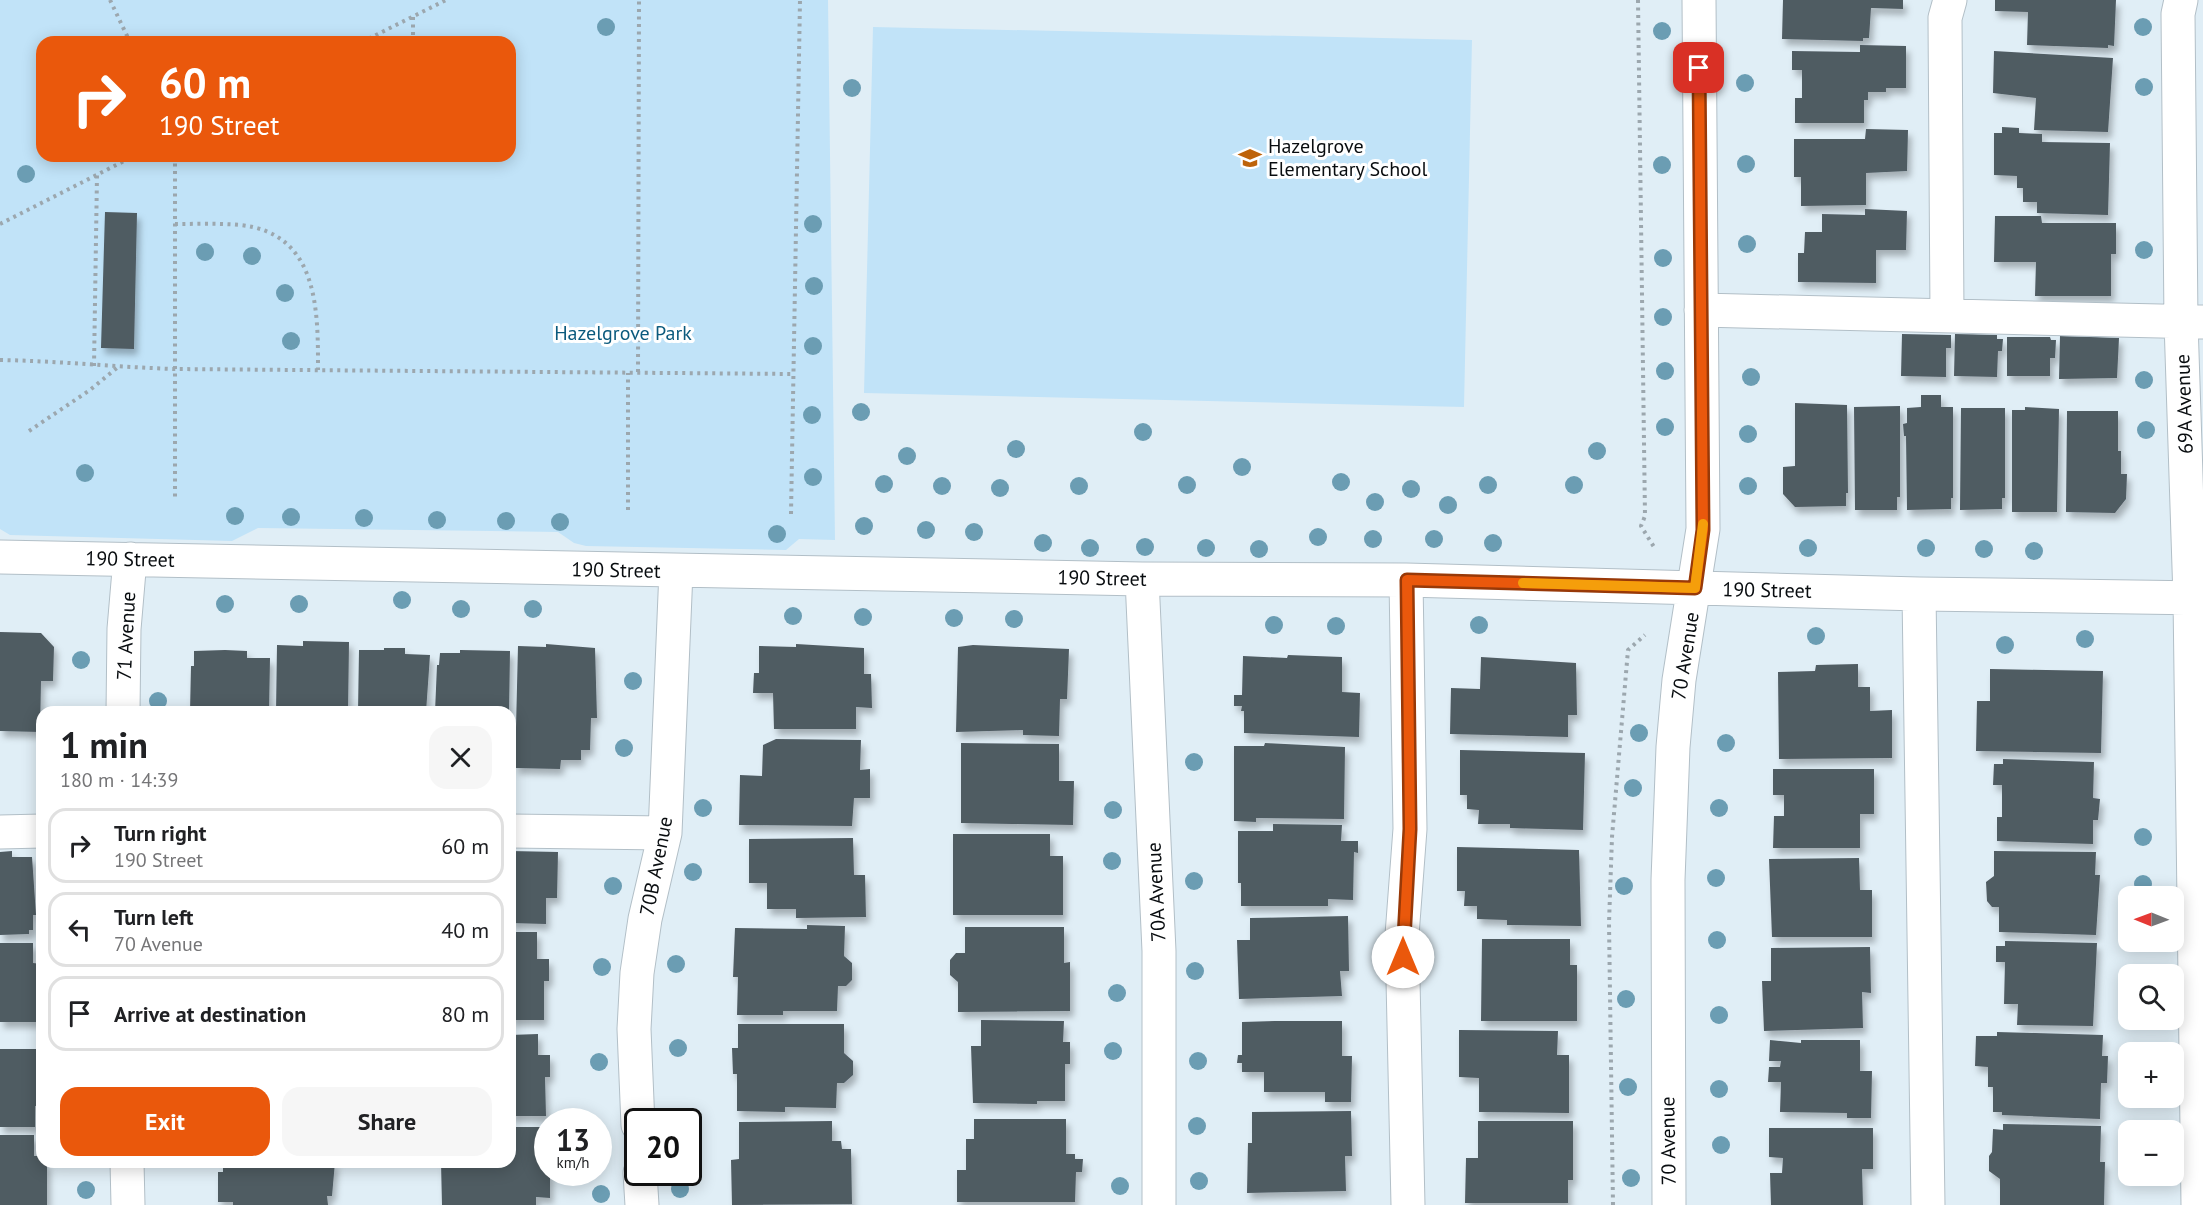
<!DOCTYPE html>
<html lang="en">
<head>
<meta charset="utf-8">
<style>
  body { margin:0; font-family:"PT Sans",sans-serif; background:#f6f6f6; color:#202124; height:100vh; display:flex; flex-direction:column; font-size:22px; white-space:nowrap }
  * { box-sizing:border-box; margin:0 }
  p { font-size:20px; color:#757577 }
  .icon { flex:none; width:33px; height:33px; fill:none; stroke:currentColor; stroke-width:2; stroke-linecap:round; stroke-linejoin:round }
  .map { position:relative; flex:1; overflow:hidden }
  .sheet { position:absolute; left:36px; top:706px; width:480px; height:462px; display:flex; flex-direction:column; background:#fff; border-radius:18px; box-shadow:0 3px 15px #0003 }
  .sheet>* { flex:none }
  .hud { position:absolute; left:36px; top:36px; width:480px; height:126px; border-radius:18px; box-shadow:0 3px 15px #0003; background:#ea580c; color:#fff; overflow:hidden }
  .needle { width:39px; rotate:271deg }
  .fabs { position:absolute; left:2118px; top:886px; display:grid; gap:12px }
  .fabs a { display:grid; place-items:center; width:66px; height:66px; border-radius:12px; background:#fff; box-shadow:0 3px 15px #0003; font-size:30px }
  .speed { position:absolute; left:534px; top:1108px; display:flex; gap:12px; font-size:30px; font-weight:700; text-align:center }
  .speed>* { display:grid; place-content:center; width:78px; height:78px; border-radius:50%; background:#fff; box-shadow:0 3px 15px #0003; line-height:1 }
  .speed small { font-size:15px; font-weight:400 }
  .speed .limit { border:3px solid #111; border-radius:9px; background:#fff; color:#111 }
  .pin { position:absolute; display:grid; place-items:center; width:51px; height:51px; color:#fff; margin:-26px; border-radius:12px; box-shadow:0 3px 9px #0006 }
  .me { position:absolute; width:66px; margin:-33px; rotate:0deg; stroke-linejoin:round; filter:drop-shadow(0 0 4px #0008) }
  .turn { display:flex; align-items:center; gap:21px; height:126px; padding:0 24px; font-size:27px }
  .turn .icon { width:78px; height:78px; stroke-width:2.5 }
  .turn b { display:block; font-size:42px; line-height:51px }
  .round { display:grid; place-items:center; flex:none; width:63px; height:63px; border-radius:18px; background:#f6f6f6 }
  .head { display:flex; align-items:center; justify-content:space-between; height:102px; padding:0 24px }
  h1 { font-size:36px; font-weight:600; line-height:45px }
  .cta { display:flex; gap:12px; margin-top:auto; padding:12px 24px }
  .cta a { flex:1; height:69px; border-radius:18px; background:#ea580c; color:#fff; font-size:24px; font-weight:600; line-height:69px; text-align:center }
  .cta a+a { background:#f6f6f6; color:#202124 }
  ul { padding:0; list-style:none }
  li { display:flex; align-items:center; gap:18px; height:75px; margin:0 12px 9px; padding:0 12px; border:3px solid #e0e0e0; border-radius:18px }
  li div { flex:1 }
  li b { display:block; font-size:22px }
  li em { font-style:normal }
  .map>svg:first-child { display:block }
  .green { fill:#c1e3f8; fill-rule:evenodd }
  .building { fill:#4f5b62; filter:url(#shadow) }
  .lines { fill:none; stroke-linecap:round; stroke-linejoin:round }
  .minor-casing { stroke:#b2bfc7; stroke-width:35 }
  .path { stroke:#9ca7ae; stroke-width:4; stroke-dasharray:3 4.5; stroke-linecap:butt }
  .minor { stroke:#fff; stroke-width:33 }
  .tree { fill:#6b9db3 }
  .route-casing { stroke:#983908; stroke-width:15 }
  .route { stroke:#ea580c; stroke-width:10 }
  .slow { stroke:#f59e0b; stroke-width:10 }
  .labels { text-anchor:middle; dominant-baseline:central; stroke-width:6; stroke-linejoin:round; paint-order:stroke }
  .poi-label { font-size:20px; fill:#080c0f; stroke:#fff; text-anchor:start }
  .park-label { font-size:20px; fill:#0b5a7d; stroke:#fff }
  .street-label { font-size:20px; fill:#080c0f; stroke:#fff }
</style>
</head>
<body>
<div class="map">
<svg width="2203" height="1205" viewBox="0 0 2203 1205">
  <defs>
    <filter id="shadow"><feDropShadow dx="3.5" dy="6" stdDeviation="3" flood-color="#0004"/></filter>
  </defs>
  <rect width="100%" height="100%" fill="#e0eef6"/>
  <path class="green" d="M0 0H828L835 540 799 539 786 550 586 546 574 543 558 532 258 528 232 541 10 535 0 529ZM42 42H510V156H42Z
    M873 27 1472 40 1464 407 864 393Z"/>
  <path class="building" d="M1783 0H1903V9L1871 8 1869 38H1863V41L1782 39Z
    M1995 0H2116L2114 46 2108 45V48L2027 45 2028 12 1995 11Z
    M1860 45 1906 46V88H1886V92H1868V100H1864V123H1795V98H1802V70H1792V51L1860 52Z
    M1994 51 2113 58 2108 132 2034 130 2036 98 1993 93Z
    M2002 127 2019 128V133L2042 134V142L2110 143 2108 215 2037 213V202H2023V188H2017V176L1994 175V133H2002Z
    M1866 129 1908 130 1907 171 1866 173V205L1801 206V177H1794V139H1865Z
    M1865 209 1907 211 1906 250H1876V283L1798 282V253H1804L1805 232H1822V214L1865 215Z
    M105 212 137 213 134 349 101 348Z
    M1995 216H2041L2042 223H2116V254H2111V296H2035L2036 262H1994Z
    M1902 334 1951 335V348H1946V377L1901 376Z
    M1955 334 1997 335V339H2003L2002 351H1998L1997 377 1954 376Z
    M2060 336 2119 338 2117 378 2059 379Z
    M2007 337H2050L2051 340H2056L2055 358H2050V376H2007Z
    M1921 395H1941V407H1953V498H1951V509L1907 510 1906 436H1904L1903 424 1907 423V408L1921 407Z
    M1795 403 1847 405 1848 493H1846V506L1795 507 1783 494V467L1795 466Z
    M1900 406V497H1897V510H1855L1854 407Z
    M2025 407 2059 409 2057 512H2012V410H2025Z
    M1961 408H2005V498H2002V509L1960 510Z
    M2067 411H2118V451H2121V474H2127L2126 499 2115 513 2066 512Z
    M0 632 41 633 54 647 53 681H41L40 732 0 731Z
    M303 641 349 642 348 712H276L277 645 303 646Z
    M546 644 595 648 597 718H591L590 750H581V760H561L560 769 515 768 518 646 546 647Z
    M796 644 864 648V674H871L872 708 856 707V729H774L773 693H753L754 673H759V646L796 647Z
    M973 645 1069 649 1067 699H1060L1059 736 1023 735V730L956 732 958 647Z
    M384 648H405V654L430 655 426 712H358L359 650H384Z
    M225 650 247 651V658H270L269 712H190L191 666H194V651Z
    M460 650 510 651 509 712H435L437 665H439L440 653H460Z
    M1288 655 1342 657V692L1360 693 1359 737 1244 733V711H1241L1242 706H1234V695H1242L1243 656 1287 658Z
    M1481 657 1576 663 1577 715H1568V737L1450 734 1451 688 1480 689Z
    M1858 664V687H1870V711L1892 710V758L1779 759 1778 672 1815 671 1816 665Z
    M1990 669 2103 671 2101 753 1976 751 1977 701H1990Z
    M776 739 861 740 860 770 870 769V798H854L852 826 739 825 740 775 762 776 763 745Z
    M961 743 1059 744V781H1074L1073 825 961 823Z
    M1265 743 1345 747 1344 819 1256 818V822L1234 821V746H1264Z
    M1460 750 1585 753 1583 830 1510 828V824H1478L1479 810 1467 809V795H1460Z
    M2003 759 2094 762 2093 798 2100 799 2098 820H2093V844L1997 841V817H2002V785H1993L1994 764H2003Z
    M1773 769H1874V814H1860V848H1773L1774 816H1784V795H1773Z
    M1273 824 1342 825 1341 841H1358V853L1354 852 1353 900 1328 899V906H1241V883H1238V831H1273Z
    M953 834H1050V856H1063V915H953Z
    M853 838 854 875H865L866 917 796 918V909H767V883H749V839Z
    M1457 847 1579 850 1581 926 1507 925V920L1477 919V906H1464L1465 891H1457Z
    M12 851V857H32L36 915H33V930H29V934L0 935V852Z
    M510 851 558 852 557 898H546V924L510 923Z
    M1994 851 2096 852 2095 875H2100L2096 935 1999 932V907H1992L1987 901 1986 882 1994 876Z
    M1859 858 1860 890H1872V937H1772L1769 859Z
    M1348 916 1349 971H1340L1342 996 1239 999 1237 940H1250V918Z
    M807 925 845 926 844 956 852 963V980L846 986H838L837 1011H783V1015H737L738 977H733L735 928 807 929Z
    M965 927H1064V963L1070 962V1011L958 1012V982L950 975V960L956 953H965Z
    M510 932H537V959H549V981H544V1020H510Z
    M1482 939H1570V965H1577V1021H1481Z
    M2005 941 2097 943 2093 1026 2017 1025 2018 1004H2004L2005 962H1996V946H2005Z
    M0 943H33V963L42 964V1022H0Z
    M1870 947 1871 993 1862 992 1863 1028 1764 1031 1762 981H1771V948Z
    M981 1020 1064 1021 1063 1042H1070V1064H1065V1101H1037V1104L973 1103 971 1046H981Z
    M1275 1021H1342V1056H1352L1351 1102H1325V1092H1264V1072H1242V1063H1237L1238 1055H1242V1022Z
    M738 1024H844V1053L853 1061V1075L844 1083H837L836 1108 785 1107V1112L737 1111V1074H733L732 1048H738Z
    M1459 1030 1558 1031 1557 1055H1569V1113L1479 1112V1078L1459 1077Z
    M1997 1032 2103 1035 2102 1056H2108L2107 1083H2101L2100 1119 2002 1115V1112H1993V1087H1988V1067L1975 1066 1976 1036H1997Z
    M538 1034V1055H550V1077H545L546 1116H510V1035Z
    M1770 1040 1801 1043V1040H1860V1071H1872L1871 1118H1847V1113L1780 1112 1781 1082H1768L1769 1067H1780L1781 1061H1769Z
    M0 1049H42V1106H35V1127H0Z
    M1351 1111 1352 1156H1345L1346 1191 1247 1193 1248 1143H1252V1112Z
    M974 1119H1066V1154H1075V1159H1083L1082 1172H1076L1075 1202H957V1170H966V1139H974Z
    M832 1121V1141H841L842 1149H851L852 1204 732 1205 731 1160 739 1159V1122Z
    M1478 1121H1573V1180H1568V1203H1465L1466 1158H1478Z
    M2003 1124 2101 1126 2100 1162H2105L2104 1205H2000V1179L1989 1171V1156L1992 1152 1993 1129 2003 1130Z
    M510 1127H545V1164L548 1173H550V1198L536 1197V1205H442L441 1162H510Z
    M1769 1128H1873V1169H1862L1863 1205H1771L1770 1173H1782L1783 1158 1769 1157Z
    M0 1135H34V1156H42V1162H47V1205H0Z
    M223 1162H335L332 1196H327L328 1205H233V1202H218V1172H223Z"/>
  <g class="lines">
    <g class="minor-casing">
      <path id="minor" d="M2181 0 2178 14 2181 322 2190 598 2198 1205
        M1701 310 2203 322
        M1947 315 1945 18 1950 0
        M0 557 1142 579 1406 580 1919 594 2203 598
        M1142 579 1159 951V1205
        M1406 580 1410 829 1402 935 1408 1205
        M1919 594 1928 1205
        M123 712 124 629 130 559
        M510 831 665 833
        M0 832 42 831
        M638 1125 634 1029 637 973 645 919 665 833 676 571
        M127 1162 128 1205
        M640 1173 642 1205
        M1669 1205 1668 880 1673 747 1679 680 1703 529 1699 0"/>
    </g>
    <path class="path" d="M110 0 130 42
      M1638 0 1645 516 1641 526 1654 547
      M413 17V42
      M362 42 446 0
      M175 156V501
      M0 224 134 156
      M175 224C196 224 218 223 240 225 319 233 318 311 318 370
      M0 360C59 361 115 367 174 369L794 374
      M94 366 97 175
      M638 372 639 0
      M29 431 90 390 118 367
      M628 510V373
      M791 514 800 0
      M1613 1205 1609 923 1612 837 1628 650 1645 635"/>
    <use href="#minor" class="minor"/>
  </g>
  <g class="tree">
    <circle cx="606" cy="27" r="9"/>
    <circle cx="2143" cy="27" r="9"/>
    <circle cx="1662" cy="31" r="9"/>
    <circle cx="1745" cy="83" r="9"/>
    <circle cx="2144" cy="87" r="9"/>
    <circle cx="852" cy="88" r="9"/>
    <circle cx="1746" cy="164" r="9"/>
    <circle cx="1662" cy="165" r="9"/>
    <circle cx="26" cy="174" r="9"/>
    <circle cx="813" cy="224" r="9"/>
    <circle cx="1747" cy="244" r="9"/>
    <circle cx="2144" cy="250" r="9"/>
    <circle cx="205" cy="252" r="9"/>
    <circle cx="252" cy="256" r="9"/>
    <circle cx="1663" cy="258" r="9"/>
    <circle cx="814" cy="286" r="9"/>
    <circle cx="285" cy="293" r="9"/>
    <circle cx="1663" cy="317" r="9"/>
    <circle cx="291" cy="341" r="9"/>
    <circle cx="813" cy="346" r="9"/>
    <circle cx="1665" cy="371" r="9"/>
    <circle cx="1751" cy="377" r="9"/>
    <circle cx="2144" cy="380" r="9"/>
    <circle cx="861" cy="412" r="9"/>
    <circle cx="812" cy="415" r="9"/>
    <circle cx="1665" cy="427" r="9"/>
    <circle cx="2146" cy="430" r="9"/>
    <circle cx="1143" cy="432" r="9"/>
    <circle cx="1748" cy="434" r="9"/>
    <circle cx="1016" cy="449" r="9"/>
    <circle cx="1597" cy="451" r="9"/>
    <circle cx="907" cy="456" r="9"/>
    <circle cx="1242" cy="467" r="9"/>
    <circle cx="85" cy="473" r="9"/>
    <circle cx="813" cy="477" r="9"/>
    <circle cx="1341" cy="482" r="9"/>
    <circle cx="884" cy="484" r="9"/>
    <circle cx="1187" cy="485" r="9"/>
    <circle cx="1488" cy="485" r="9"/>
    <circle cx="1574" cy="485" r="9"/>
    <circle cx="942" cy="486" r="9"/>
    <circle cx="1079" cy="486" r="9"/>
    <circle cx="1748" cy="486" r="9"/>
    <circle cx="1000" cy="488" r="9"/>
    <circle cx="1411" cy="489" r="9"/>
    <circle cx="1375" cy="502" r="9"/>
    <circle cx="1448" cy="505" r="9"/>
    <circle cx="235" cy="516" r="9"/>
    <circle cx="291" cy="517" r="9"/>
    <circle cx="364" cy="518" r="9"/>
    <circle cx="437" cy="520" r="9"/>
    <circle cx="506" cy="521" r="9"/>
    <circle cx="560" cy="522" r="9"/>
    <circle cx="864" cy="526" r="9"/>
    <circle cx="926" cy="530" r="9"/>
    <circle cx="974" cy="532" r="9"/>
    <circle cx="777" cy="534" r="9"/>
    <circle cx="1318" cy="537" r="9"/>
    <circle cx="1373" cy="539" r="9"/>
    <circle cx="1434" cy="539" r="9"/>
    <circle cx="1043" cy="543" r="9"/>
    <circle cx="1493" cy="543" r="9"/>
    <circle cx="1145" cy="547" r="9"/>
    <circle cx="1090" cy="548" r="9"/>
    <circle cx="1206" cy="548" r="9"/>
    <circle cx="1808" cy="548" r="9"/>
    <circle cx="1926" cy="548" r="9"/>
    <circle cx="1259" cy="549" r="9"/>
    <circle cx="1984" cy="549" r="9"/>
    <circle cx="2034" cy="551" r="9"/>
    <circle cx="402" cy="600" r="9"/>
    <circle cx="225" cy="604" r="9"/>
    <circle cx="299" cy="604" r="9"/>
    <circle cx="461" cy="609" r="9"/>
    <circle cx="533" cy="609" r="9"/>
    <circle cx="793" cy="616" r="9"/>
    <circle cx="863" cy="617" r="9"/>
    <circle cx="954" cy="618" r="9"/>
    <circle cx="1014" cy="619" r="9"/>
    <circle cx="1274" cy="625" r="9"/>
    <circle cx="1479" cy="625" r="9"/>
    <circle cx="1336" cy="626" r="9"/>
    <circle cx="1816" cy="636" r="9"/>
    <circle cx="2085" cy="639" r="9"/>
    <circle cx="2005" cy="645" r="9"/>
    <circle cx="81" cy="660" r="9"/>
    <circle cx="633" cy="681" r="9"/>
    <circle cx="158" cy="701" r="9"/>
    <circle cx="1639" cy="733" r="9"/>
    <circle cx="1726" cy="743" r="9"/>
    <circle cx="624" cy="748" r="9"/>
    <circle cx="1194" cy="762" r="9"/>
    <circle cx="1633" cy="788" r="9"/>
    <circle cx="703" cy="808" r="9"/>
    <circle cx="1719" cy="808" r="9"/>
    <circle cx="1113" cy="810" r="9"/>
    <circle cx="2143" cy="837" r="9"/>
    <circle cx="1112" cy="861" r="9"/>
    <circle cx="693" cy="872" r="9"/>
    <circle cx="1716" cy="878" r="9"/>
    <circle cx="1194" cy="881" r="9"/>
    <circle cx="2143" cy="884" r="9"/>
    <circle cx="613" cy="886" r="9"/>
    <circle cx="1624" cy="886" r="9"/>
    <circle cx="1717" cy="940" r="9"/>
    <circle cx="676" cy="964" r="9"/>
    <circle cx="602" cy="967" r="9"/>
    <circle cx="1195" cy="971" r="9"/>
    <circle cx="1117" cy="993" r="9"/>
    <circle cx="1626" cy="999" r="9"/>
    <circle cx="1719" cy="1015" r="9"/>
    <circle cx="678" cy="1048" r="9"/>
    <circle cx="1113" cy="1051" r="9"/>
    <circle cx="1198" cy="1061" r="9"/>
    <circle cx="599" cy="1062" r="9"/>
    <circle cx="1628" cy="1087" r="9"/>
    <circle cx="1719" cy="1089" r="9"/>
    <circle cx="1197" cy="1126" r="9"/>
    <circle cx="1721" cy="1145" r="9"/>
    <circle cx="1631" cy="1178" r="9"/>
    <circle cx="1199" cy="1181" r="9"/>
    <circle cx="1120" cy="1186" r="9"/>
    <circle cx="680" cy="1189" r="9"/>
    <circle cx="86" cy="1190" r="9"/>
    <circle cx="601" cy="1194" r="9"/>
  </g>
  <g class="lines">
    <g class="route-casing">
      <path id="route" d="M1403 957 1410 829 1407 580 1695 588 1703 530 1699 68"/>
    </g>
    <use href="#route" class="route"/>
    <path class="slow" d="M1523 583 1695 588 1703 524"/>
  </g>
  <defs>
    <g id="school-bare" transform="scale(1.8)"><path d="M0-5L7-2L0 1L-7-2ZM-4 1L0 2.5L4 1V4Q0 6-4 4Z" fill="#be630a" stroke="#fff" stroke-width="2.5" paint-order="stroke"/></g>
  </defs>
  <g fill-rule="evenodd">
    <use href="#school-bare" x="1250" y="158"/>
  </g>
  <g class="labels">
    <g class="poi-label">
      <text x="1268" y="146">Hazelgrove<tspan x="1268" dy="23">Elementary School</tspan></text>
    </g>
    <g class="park-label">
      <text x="623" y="333">Hazelgrove Park</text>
    </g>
    <g class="street-label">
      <text transform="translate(2184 404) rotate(-92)">69A Avenue</text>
      <text transform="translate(130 559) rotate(1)">190 Street</text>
      <text transform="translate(616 570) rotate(1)">190 Street</text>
      <text transform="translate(1102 578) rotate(1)">190 Street</text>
      <text transform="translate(1767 590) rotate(1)">190 Street</text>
      <text transform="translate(126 636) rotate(-87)">71 Avenue</text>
      <text transform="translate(1685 656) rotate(-81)">70 Avenue</text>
      <text transform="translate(656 866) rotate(-79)">70B Avenue</text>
      <text transform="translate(1156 892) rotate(-93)">70A Avenue</text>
      <text transform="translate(1668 1141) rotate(-91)">70 Avenue</text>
    </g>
  </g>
</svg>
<div class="fabs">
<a><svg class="needle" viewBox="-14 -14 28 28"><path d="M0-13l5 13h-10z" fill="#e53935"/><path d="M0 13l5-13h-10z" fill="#757577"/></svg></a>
<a><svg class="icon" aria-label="search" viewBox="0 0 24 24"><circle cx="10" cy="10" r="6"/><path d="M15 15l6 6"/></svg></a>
<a>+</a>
<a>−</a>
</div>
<div class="speed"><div>13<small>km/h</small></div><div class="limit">20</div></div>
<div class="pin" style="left:1699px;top:68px;background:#d93025"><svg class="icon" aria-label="arrive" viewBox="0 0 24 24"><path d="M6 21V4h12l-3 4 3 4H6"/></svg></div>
<svg class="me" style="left:1403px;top:957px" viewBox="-20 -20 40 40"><circle r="19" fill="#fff"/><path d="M0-13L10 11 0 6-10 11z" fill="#ea580c"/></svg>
<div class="hud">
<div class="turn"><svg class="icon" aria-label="right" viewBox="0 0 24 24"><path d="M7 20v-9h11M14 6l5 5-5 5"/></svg><div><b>60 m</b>190 Street</div></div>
</div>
<section class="sheet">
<div class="head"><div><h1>1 min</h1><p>180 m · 14:39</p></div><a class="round"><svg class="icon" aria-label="close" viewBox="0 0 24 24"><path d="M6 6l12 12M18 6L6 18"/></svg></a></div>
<ul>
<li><svg class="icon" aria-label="right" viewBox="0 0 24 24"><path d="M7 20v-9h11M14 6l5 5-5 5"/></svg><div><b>Turn right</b><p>190 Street</p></div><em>60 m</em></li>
<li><svg class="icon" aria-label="left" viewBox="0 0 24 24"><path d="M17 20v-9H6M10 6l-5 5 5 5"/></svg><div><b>Turn left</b><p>70 Avenue</p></div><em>40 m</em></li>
<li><svg class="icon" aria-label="arrive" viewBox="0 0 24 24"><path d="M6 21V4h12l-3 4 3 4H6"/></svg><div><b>Arrive at destination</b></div><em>80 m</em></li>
</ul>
<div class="cta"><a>Exit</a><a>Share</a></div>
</section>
</div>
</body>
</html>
